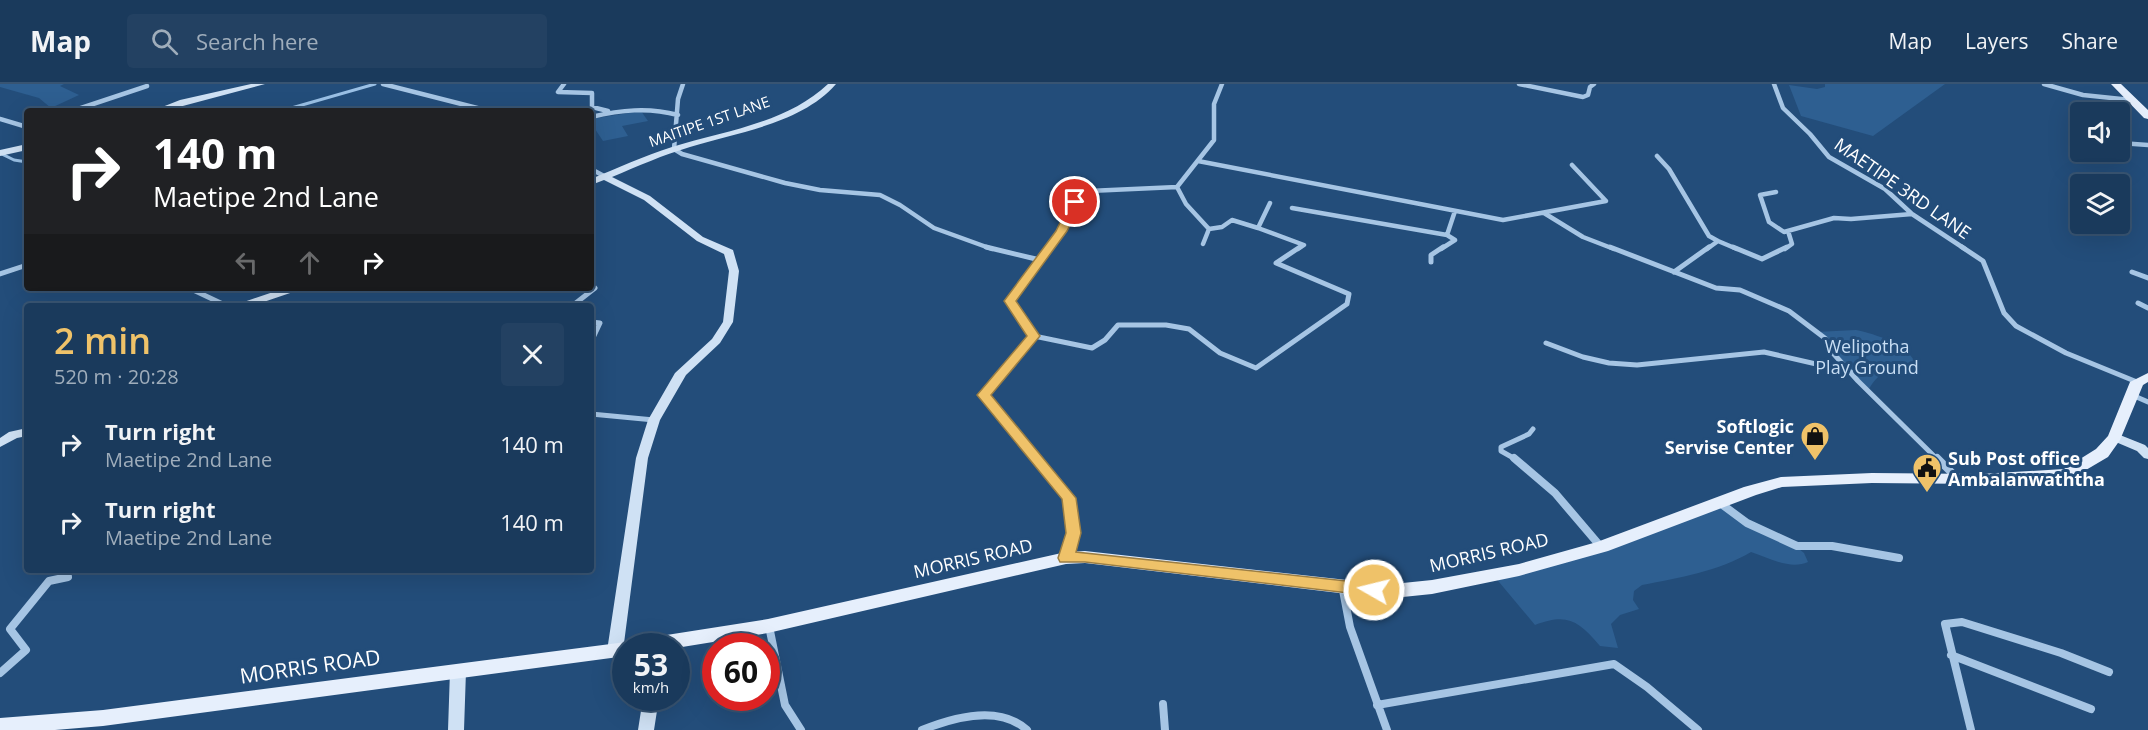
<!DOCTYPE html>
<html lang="en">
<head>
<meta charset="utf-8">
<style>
  body { margin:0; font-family:"Open Sans",sans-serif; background:#234162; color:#f1f3f6; height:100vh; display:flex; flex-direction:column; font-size:22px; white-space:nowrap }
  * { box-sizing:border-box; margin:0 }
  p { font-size:20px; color:#9fadbb }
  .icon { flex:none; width:33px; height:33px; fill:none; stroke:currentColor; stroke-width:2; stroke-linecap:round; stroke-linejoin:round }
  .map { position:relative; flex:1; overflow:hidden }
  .sheet { position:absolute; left:24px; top:219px; width:570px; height:270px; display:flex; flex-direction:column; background:#1a3a5c; border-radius:6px; box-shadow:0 6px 24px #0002,0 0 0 2px #385472 }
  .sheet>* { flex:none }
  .guide { position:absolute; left:24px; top:24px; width:570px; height:183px; border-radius:6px; box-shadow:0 6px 24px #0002,0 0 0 2px #385472; background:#202124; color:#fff; overflow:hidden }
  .tools { position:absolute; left:2070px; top:18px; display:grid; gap:12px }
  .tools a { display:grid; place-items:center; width:60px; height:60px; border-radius:6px; background:#1a3a5c; box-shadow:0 6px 24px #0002,0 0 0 2px #385472; font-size:30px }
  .speed { position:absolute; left:612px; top:549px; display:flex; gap:12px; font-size:30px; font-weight:700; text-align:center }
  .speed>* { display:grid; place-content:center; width:78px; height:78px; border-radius:50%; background:#1a3a5c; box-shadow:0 6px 24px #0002,0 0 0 2px #385472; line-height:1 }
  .speed small { font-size:15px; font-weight:400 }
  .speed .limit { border:9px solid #d22; background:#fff; color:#111 }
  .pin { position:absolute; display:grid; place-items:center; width:51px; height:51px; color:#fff; margin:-26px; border:3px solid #fff; border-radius:50%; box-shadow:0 2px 6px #0007 }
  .me { position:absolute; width:66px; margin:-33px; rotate:278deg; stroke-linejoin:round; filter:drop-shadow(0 0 4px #0008) }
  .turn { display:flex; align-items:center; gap:21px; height:126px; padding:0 30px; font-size:27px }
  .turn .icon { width:78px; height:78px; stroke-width:2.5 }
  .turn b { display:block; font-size:42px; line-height:51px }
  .lanes { display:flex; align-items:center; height:57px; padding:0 30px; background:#0003; justify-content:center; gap:30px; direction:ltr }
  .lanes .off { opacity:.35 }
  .round { display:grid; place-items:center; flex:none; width:63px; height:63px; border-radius:6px; background:#234162 }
  .overview { display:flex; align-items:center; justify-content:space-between; height:102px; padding:0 30px }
  h1 { font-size:36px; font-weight:600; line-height:45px; color:#efc269 }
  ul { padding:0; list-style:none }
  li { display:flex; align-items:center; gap:18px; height:78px; padding:0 30px }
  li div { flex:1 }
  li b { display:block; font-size:22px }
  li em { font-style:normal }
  header { display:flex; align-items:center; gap:36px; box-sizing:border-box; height:84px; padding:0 30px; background:#1a3a5c; border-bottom:2px solid #385472 }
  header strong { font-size:28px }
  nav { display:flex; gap:33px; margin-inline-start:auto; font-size:21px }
  .search { width:420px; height:54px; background:#234162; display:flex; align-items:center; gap:15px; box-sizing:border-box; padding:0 21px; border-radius:6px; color:#9fadbb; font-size:22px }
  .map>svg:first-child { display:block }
  .green { fill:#2e5f91 }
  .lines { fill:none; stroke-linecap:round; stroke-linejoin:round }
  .stream { stroke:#9ac0e5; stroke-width:3 }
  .street-far2 { stroke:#a6c5e4; stroke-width:4.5 }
  .street-far1 { stroke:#a6c5e4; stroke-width:5 }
  .street { stroke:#a6c5e4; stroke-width:8 }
  .secondary { fill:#cfe1f4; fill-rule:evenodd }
  .primary { fill:#e6effc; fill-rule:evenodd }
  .route { fill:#efc269; stroke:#9b7e44; stroke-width:1.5 }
  .labels { text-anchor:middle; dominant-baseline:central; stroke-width:6; stroke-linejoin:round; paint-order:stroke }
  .far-street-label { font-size:15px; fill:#fff; stroke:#234d7a }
  .street-label { font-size:18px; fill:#fff; stroke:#234d7a }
  .park-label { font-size:18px; fill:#c8def4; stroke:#234d7a }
  .poi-label { font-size:18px; font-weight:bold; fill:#fff; stroke:#234d7a; text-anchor:end }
  .near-street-label { font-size:21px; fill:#fff; stroke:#234d7a }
</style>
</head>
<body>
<header>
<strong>Map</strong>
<div class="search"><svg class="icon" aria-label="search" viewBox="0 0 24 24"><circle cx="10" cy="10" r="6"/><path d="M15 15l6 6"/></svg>Search here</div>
<nav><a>Map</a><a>Layers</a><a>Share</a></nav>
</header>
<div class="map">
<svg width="2148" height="646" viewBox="0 0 2148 646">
  <rect width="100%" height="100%" fill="#234d7a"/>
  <path class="green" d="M0 0H64L60 2 79 11 51 24 39 14 0 3Z
    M1825 0H1945L1873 52 1801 32 1789 1 1817 5 1825 3Z
    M641 27 648 37 622 42 628 52 603 57 591 39V35Z
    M1856 246C1875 250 1911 261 1916 282 1895 280 1878 287 1868 307L1832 268 1826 255 1816 248Z
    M1715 421 1794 461 1804 469 1808 478C1790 486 1769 474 1751 468 1719 487 1679 494 1642 501L1634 507 1633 516 1639 525 1620 531 1611 540 1618 564 1600 562C1578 536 1567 529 1535 541L1494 492Z"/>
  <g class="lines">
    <path class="stream" d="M281 27 375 0
      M0 69 14 76 27 78"/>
    <path class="street-far2" d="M383 0 489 27
      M564 0 558 8 592 9V23L608 27
      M683 0 678 15 674 65 682 70 785 99 820 106 880 111 900 121 934 144 992 165
      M1519 0 1583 13 1588 11 1590 3 1594 0
      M1774 0 1783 24 1810 50 1829 73 1885 105 1912 130 1965 165
      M2044 0 2083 11 2131 16
      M72 27 147 2
      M591 33C621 26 648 23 678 31
      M0 35 27 43
      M2120 59 2148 61
      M1657 72 1669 85 1709 152 1718 157 1707 165
      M1198 77 1503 136 1606 117 1572 81
      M591 85 604 92
      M1177 103 1186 120 1209 145 1203 160
      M1776 108 1760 111 1769 138 1784 148 1834 134 1851 135 1912 130
      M1270 119 1258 144 1304 161 1298 165
      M1292 124 1447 151 1455 127
      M1544 129 1583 153 1614 165
      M1209 145 1222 143 1232 136 1258 144
      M1718 157 1737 165
      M1049 165 1062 147 1075 118 1089 107 1177 103 1214 56V20L1222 0
      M1441 165 1455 156 1447 151
      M1785 165 1792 160 1788 147"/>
    <path class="street-far1" d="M986 163 1040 176
      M1610 163 1716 204 1740 206 1789 227 1826 255 1832 268 1858 297 1938 376
      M1733 163 1762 175 1787 163
      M1962 163 1983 177 2004 229 2016 242 2066 269 2137 298
      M1431 178V171L1443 163
      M1674 188 1709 163
      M2132 188 2148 194
      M0 190 27 181
      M189 204 227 222
      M2138 219 2148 224
      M572 222 595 204
      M591 238 600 239 591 258
      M1034 252 1092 264 1105 256 1118 241H1166L1189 245 1220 269 1256 284 1347 220 1349 210 1276 179 1300 163
      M1546 259 1583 273 1609 279 1637 281 1764 268 1851 288
      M2132 311 2148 318
      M591 330 654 336
      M1037 376 984 311 1034 252 1010 217 1050 163
      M1517 376 1501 367V363L1529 350 1533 345"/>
    <path class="street" d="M1036 374 1069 414 1074 449 1066 473
      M1514 374 1555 409 1601 463
      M1937 374 1958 395
      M1720 419 1747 439 1797 462H1832L1899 474
      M1342 501 1350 543 1387 646
      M769 542 785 621 801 646
      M1951 571 2091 625
      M0 589 26 566 10 545 49 497 68 493 67 486
      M1163 620 1165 646
      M1377 621 1614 580 1647 603 1698 646
      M922 646C954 633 999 620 1027 646
      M1971 646 1945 540 1962 538 2061 569 2109 588"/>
    <path class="secondary" d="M251 0H265L164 27H152L180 16Z
      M828 0H836C801 40 738 48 690 63 663 71 638 82 612 93L650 112 703 153 733 166 739 187 733 238 720 259 686 291 660 336 648 374 623 567 620 571 615 573 610 571 607 567 636 374 648 336 675 289 712 255 723 238 729 187 724 170 697 157 644 116 604 96 591 101V95C617 84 644 72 672 63 724 47 787 39 828 0Z
      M27 60V66L0 72V66Z
      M285 204H300L299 206 252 222H237L238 220Z
      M27 344V352L17 354 0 363V354L9 348Z
      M2115 349 2145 361 2148 364V375L2144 374 2137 367 2111 356 2109 353Z
      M458 581 463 583 466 587 464 646H448L450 587 453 583Z
      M643 614H659L654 646H638Z"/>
    <path class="primary" d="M2111 0H2121L2148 26V35L2144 34Z
      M2148 289V298L2143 301 2120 356 2108 373 2074 393 2050 397 1980 400 1872 399 1782 403 1756 411 1608 467 1519 492 1432 510 1393 514 1356 511 1085 479 1066 480 768 549 676 564 626 562V572L103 642 55 646H0V634L103 626 626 558 633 560 641 555 768 535 1066 468 1085 467 1356 497 1393 500 1432 496 1519 480 1597 458 1744 403 1781 393 1872 389 1980 390 2064 385 2096 365 2108 352 2130 298Z"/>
  </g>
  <path class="route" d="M1075 114 1081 118 1067 147 1016 217 1040 252 991 311 1076 414 1081 449 1076 468 1374 500 1380 502 1382 506 1380 510 1374 512 1085 478H1060L1058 474 1066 449 1062 415 977 311 1027 252 1004 217 1056 147 1070 118Z"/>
  <defs>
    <g id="shop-pin" transform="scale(1.5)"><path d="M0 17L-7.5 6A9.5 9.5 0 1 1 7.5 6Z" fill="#efc269" stroke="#234d7a"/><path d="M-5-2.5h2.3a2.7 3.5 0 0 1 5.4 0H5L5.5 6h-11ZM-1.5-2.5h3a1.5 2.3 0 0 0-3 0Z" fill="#111"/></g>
    <g id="civic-pin" transform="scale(1.5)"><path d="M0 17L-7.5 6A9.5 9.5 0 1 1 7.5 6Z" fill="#efc269" stroke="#234d7a"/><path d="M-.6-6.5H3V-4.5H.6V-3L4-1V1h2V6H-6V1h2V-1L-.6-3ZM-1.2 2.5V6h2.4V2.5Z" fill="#111"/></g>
  </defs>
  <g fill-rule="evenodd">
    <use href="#shop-pin" x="1815" y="352"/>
    <use href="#civic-pin" x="1927" y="384"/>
  </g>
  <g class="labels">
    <g class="far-street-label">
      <text transform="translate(709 37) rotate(-19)">MAITIPE 1ST LANE</text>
    </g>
    <g class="street-label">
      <text transform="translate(1903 104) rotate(35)">MAETIPE 3RD LANE</text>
      <text transform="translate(1489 468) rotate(-13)">MORRIS ROAD</text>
      <text transform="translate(973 474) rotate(-13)">MORRIS ROAD</text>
    </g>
    <g class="park-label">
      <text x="1867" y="262">Welipotha<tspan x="1867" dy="21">Play Ground</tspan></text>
    </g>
    <g class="poi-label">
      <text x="1794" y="342">Softlogic<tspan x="1794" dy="21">Servise Center</tspan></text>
      <text x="1948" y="374" text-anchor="start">Sub Post office<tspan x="1948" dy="21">Ambalanwaththa</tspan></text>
    </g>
    <g class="near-street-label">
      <text transform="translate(310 582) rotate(-8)">MORRIS ROAD</text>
    </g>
  </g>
</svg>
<div class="tools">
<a><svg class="icon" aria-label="sound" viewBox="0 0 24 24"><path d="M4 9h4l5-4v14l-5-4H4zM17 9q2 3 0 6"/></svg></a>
<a><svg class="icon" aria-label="layers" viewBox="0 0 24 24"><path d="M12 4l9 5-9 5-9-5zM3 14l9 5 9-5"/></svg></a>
</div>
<div class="speed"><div>53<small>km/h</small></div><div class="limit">60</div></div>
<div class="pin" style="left:1075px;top:118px;background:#d93025"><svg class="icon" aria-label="arrive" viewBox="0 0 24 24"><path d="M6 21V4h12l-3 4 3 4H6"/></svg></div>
<svg class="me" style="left:1374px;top:506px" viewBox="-20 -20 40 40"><circle r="17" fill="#efc269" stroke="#fff" stroke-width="3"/><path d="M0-11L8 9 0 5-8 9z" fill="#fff"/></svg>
<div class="guide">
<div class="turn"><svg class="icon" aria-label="right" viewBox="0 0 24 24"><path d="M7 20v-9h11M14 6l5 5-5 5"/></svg><div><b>140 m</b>Maetipe 2nd Lane</div></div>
<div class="lanes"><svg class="icon off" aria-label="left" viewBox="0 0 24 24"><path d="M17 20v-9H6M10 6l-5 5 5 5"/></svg><svg class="icon off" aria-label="ahead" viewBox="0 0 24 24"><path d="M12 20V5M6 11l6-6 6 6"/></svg><svg class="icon" aria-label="right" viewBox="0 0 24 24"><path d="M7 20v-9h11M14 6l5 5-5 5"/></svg></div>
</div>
<section class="sheet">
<div class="overview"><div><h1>2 min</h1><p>520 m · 20:28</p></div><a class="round"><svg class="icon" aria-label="close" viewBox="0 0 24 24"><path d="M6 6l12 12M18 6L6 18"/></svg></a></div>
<ul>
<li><svg class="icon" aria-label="right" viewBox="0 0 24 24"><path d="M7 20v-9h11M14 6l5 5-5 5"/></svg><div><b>Turn right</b><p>Maetipe 2nd Lane</p></div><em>140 m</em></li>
<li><svg class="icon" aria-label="right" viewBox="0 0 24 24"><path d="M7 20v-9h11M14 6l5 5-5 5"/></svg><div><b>Turn right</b><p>Maetipe 2nd Lane</p></div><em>140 m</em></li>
</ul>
</section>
</div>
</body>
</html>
